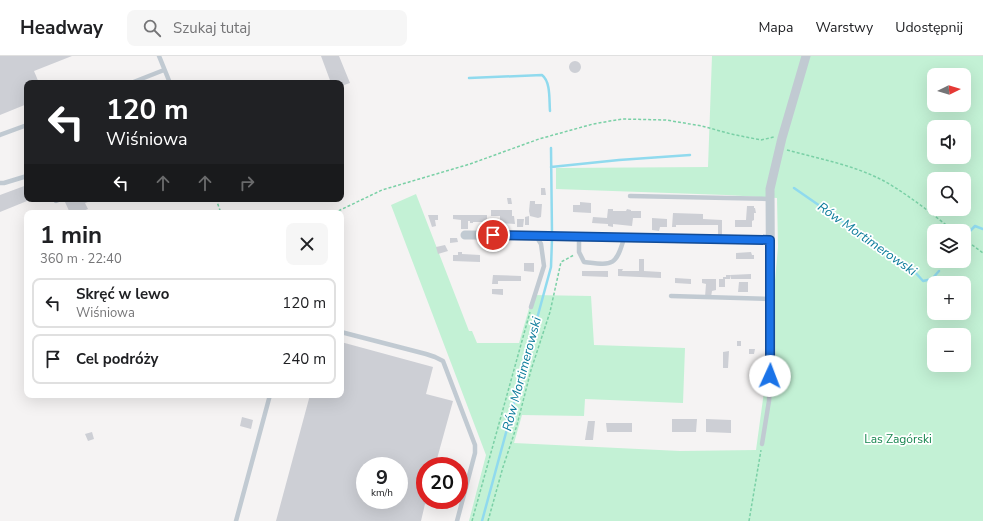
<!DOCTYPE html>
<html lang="pl">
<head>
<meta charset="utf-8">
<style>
  body { margin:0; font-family:"Nunito Sans",sans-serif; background:#f6f6f6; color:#202124; height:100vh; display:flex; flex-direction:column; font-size:15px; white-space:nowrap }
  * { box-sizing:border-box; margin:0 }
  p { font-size:13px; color:#757577 }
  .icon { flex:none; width:22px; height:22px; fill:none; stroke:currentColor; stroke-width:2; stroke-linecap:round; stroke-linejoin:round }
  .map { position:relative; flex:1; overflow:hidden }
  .sheet { position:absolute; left:24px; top:154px; width:320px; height:188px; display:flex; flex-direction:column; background:#fff; border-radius:8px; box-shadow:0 4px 16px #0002 }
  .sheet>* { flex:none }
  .top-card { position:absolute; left:24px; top:24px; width:320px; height:122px; border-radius:8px; box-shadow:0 4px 16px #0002; background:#202124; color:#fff; overflow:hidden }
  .needle { width:26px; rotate:85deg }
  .fabs { position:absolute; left:927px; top:12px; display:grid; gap:8px }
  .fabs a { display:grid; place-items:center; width:44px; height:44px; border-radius:8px; background:#fff; box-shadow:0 4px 16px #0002; font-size:20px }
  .speed { position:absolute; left:356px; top:401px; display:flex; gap:8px; font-size:20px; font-weight:700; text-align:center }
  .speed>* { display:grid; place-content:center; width:52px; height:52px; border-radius:50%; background:#fff; box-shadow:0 4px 16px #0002; line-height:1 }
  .speed small { font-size:10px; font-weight:400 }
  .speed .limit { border:6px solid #d22; background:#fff; color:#111 }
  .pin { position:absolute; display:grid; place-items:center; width:34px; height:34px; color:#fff; margin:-17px; border:2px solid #fff; border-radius:50%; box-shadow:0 1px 4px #0007 }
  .me { position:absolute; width:44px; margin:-22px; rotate:2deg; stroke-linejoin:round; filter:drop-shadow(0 0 3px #0008) }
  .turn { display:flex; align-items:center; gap:14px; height:84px; padding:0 16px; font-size:18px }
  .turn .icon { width:52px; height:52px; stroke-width:2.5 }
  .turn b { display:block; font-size:28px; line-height:34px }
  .lanes { display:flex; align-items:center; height:38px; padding:0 16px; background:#0003; justify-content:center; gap:20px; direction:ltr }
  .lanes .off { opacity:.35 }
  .round { display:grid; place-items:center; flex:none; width:42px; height:42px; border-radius:8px; background:#f6f6f6 }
  .summary { display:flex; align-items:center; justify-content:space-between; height:68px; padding:0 16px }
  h1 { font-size:24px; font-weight:700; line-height:30px }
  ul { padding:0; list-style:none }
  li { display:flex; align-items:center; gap:12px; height:50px; margin:0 8px 6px; padding:0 8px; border:2px solid #e0e0e0; border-radius:8px }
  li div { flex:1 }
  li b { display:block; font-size:15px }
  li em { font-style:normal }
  header { display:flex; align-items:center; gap:24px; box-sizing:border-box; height:56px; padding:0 20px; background:#fff; border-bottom:1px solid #e0e0e0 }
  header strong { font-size:19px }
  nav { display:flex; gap:22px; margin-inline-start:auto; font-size:14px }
  .search { width:280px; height:36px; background:#f6f6f6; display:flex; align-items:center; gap:10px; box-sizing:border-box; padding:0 14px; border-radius:8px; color:#757577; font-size:15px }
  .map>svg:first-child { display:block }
  .green { fill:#c3f1d5; fill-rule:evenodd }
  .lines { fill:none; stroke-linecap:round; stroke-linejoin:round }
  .stream { stroke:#90daee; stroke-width:2.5 }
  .building { fill:#cdcfd5; fill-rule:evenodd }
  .path { stroke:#7ad0a6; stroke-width:1.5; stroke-dasharray:3 2; stroke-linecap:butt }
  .lane { stroke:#c1cad2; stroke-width:4.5 }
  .street { stroke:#c1cad2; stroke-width:9 }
  .route-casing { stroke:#114b97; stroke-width:10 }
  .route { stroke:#1a73e8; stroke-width:7 }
  .labels { text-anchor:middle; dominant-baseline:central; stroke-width:3.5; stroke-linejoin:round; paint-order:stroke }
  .park-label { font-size:12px; fill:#17864f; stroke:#fff }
  .water-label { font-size:13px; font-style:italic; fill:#0c7c9b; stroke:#fff }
</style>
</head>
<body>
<header>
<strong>Headway</strong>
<div class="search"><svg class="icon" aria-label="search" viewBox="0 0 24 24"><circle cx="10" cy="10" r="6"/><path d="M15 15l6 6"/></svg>Szukaj tutaj</div>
<nav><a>Mapa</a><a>Warstwy</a><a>Udostępnij</a></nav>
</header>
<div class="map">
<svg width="983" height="465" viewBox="0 0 983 465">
  <rect width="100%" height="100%" fill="#f5f3f3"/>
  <path class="green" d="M712 0H983V465H469L486 399 391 149 416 138 469 275H472L477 287H519L533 239 591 240 594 289 685 292 683 347 585 343 584 360 522 359 514 387 680 395 756 394 767 314 778 191 777 142 726 139 556 133V112L708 111ZM934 19H964V49H934ZM934 71H964V101H934ZM934 123H964V153H934ZM934 175H964V205H934ZM934 227H964V257H934ZM934 279H964V309H934Z"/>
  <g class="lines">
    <path class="stream" d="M469 22 542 19C551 26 549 44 550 55
      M551 92 552 178
      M551 111 619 104 690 99
      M794 132 914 215 923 225 932 223 939 215
      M970 175 975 170 983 173
      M482 465 551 211 552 183"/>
  </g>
  <path class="building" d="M0 0H72L34 15 39 27H27V48L0 59Z
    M321 0H339L350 27 341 30V27H331Z
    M569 11a6 6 0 1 1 12 0a6 6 0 1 1-12 0Z
    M27 129V143H32L0 156V139Z
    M541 132H545L546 139H541Z
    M507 142H511L512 148H508Z
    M73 143H90L91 145 85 147 88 153 78 157H70L65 146Z
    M530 145H535V148H542L541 161 538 162 530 160 529 155Z
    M580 146 591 147V157L573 156V149H580Z
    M747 150H754V152H755L756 157H754V164L752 165V171H735V164H746Z
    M608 153H613V155H626L627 153 631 154V155H641V162H633L632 170 613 168V171L608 170V168L592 167 593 161 607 162Z
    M491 154H512V160H514L515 168 500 167V160H491Z
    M673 157 703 158V163L722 164V179H718V169H676V171H672Z
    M428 159H438V164H435L436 170 432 171Z
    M453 159H487V166H473V167H470V165H468V173H461V164L453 163Z
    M529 160V169H525V161Z
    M652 162 667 163V171H660L659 175 652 174Z
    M517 163H524L523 171H517Z
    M450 182H457L458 186 450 187Z
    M445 189 448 195 438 198 436 191Z
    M458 196H462V198L480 199V206L453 205V199H458Z
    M751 196 752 199H754V203H736V197Z
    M639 203H644V215L661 216V222L618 220V213H623L622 215H639Z
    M524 207H534V216L524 215Z
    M582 215H608V221L582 220Z
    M751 218V223H731L730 219Z
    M493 219 521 220V225H498V228H492Z
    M726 219H730V223H725V231H719V223H723V221H726Z
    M675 222 691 223V228L675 227Z
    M702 223H716V234L712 235 711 241H705L706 228 702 227Z
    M739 226H748V236H738Z
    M492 233H503V239L492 238Z
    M737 285H741V290H737Z
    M341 286 433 311 426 338 453 345 435 410H425V444H434L432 450 425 448 421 465H276L310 339H341ZM365 410H399V444H365Z
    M749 293H755L754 298H749Z
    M729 295 728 312H723V296Z
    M242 361 253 364 251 373 240 370Z
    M672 363H697L696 376H672Z
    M706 363 731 364V377L706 376Z
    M588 365H595L593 384H585Z
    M606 367H632V376H607Z
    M92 376 94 383 88 385 85 378Z"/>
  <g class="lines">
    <path class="path" d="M787 94C820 103 854 109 884 125 909 139 932 158 954 175
      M216 143 221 157
      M334 157 382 134 470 108 539 83 593 68 622 63 666 64 702 70 731 78 761 84 774 81
      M964 183 983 197
      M472 465 530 256
      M488 465 503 411 517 369 531 314 550 256 561 206 574 199
      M749 465 761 394"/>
    <path class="lane" d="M159 0 170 27
      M131 27 164 14
      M0 79 27 69
      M0 127H4L27 120
      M630 140 770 143
      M56 143V145L61 143
      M579 180V196L584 206C612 209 616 211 624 182
      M671 240 771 243
      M531 251 544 210 541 188 536 180
      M341 276 426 298 435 301 443 305 475 389V397L457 465
      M762 388 769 345 771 308
      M236 465 270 339"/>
    <path class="street" d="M465 179C567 180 669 183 770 184
      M771 308 770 133 782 82 806 0"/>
  </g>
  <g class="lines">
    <g class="route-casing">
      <path id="route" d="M493 179 770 184V320"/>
    </g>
    <use href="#route" class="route"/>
  </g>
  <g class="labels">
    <g class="park-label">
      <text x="898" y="383">Las Zagórski</text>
    </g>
    <g class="water-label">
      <text transform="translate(867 183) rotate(35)">Rów Mortimerowski</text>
      <text transform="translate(522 318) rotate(-75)">Rów Mortimerowski</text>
    </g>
  </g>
</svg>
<div class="fabs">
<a><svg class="needle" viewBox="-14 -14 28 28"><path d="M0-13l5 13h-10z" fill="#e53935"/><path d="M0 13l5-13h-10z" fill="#757577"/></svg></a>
<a><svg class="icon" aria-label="sound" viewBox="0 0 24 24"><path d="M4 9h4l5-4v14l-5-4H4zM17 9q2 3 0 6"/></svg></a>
<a><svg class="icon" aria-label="search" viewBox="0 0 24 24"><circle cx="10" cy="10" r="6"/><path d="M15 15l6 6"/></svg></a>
<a><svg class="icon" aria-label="layers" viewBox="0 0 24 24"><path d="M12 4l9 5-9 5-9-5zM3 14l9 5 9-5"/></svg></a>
<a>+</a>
<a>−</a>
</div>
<div class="speed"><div>9<small>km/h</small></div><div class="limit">20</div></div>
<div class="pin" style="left:493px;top:179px;background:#d93025"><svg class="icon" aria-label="arrive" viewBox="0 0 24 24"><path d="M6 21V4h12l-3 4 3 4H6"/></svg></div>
<svg class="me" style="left:770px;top:320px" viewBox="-20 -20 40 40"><circle r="19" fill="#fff"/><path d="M0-13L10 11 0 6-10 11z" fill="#1a73e8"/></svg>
<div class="top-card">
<div class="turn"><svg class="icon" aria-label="left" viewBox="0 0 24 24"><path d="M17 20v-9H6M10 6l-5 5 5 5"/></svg><div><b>120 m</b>Wiśniowa</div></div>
<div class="lanes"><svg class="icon" aria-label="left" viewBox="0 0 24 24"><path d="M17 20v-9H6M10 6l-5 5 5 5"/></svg><svg class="icon off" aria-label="ahead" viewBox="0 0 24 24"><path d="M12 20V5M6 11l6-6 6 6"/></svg><svg class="icon off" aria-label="ahead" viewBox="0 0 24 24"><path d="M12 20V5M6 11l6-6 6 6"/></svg><svg class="icon off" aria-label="right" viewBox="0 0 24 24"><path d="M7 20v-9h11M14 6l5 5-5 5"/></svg></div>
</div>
<section class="sheet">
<div class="summary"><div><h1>1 min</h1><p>360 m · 22:40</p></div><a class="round"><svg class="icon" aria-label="close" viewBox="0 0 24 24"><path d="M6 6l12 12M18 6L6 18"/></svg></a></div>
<ul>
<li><svg class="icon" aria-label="left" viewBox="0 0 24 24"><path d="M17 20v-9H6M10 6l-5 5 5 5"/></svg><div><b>Skręć w lewo</b><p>Wiśniowa</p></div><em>120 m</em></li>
<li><svg class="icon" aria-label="arrive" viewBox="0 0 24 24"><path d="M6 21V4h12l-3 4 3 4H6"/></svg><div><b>Cel podróży</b></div><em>240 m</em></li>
</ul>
</section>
</div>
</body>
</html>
